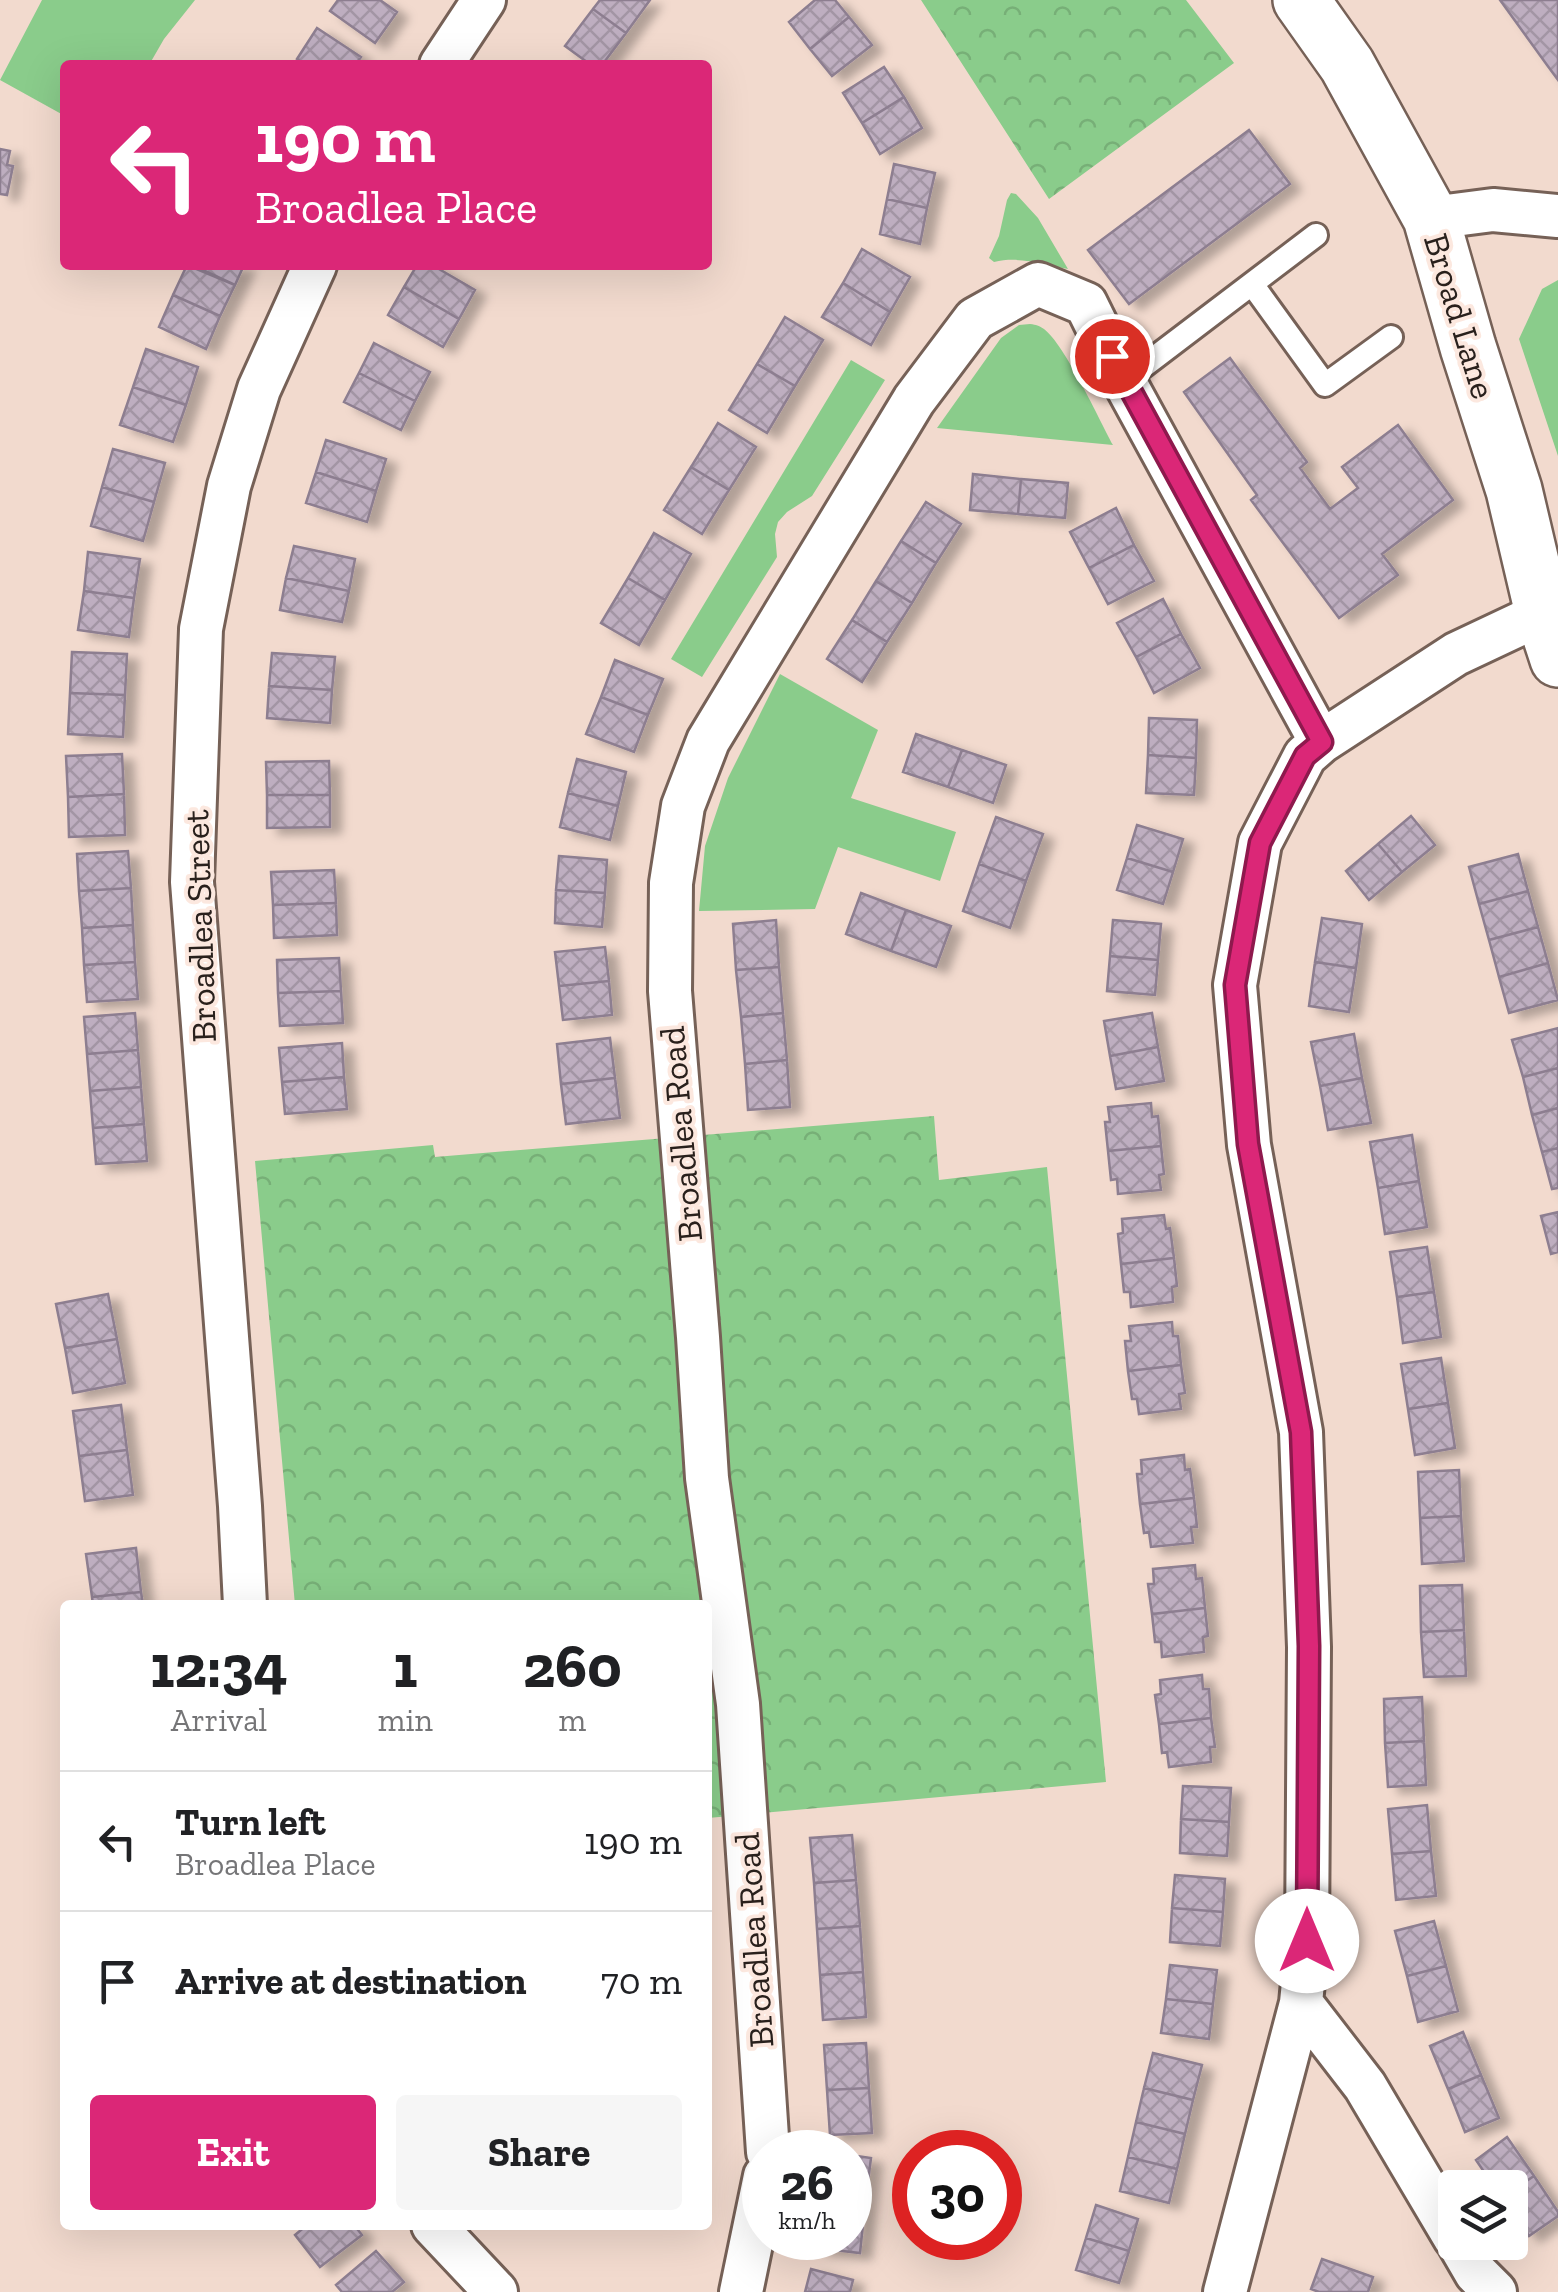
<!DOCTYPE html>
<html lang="en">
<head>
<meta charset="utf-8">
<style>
  body { margin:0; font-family:"Zilla Slab",serif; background:#f6f6f6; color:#202124; height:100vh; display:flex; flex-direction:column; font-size:38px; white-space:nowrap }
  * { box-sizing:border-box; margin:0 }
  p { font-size:32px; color:#757577 }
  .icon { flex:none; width:55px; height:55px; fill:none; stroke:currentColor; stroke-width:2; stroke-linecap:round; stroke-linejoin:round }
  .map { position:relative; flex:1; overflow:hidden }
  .drawer { position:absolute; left:60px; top:1600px; width:652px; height:630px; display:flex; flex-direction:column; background:#fff; border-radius:10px; box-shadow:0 10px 40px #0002 }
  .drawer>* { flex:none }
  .banner { position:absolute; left:60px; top:60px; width:652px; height:210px; border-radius:10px; box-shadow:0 10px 40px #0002; background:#db2777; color:#fff; overflow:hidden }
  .buttons { position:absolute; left:1438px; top:2170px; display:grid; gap:20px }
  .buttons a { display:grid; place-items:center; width:90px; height:90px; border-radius:10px; background:#fff; box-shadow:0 10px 40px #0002; font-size:50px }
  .speed { position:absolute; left:742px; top:2130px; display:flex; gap:20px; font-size:50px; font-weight:700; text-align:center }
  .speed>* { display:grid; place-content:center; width:130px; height:130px; border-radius:50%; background:#fff; box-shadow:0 10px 40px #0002; line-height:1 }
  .speed small { font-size:25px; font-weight:400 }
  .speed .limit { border:15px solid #d22; background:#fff; color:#111 }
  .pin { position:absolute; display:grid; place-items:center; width:85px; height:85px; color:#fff; margin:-42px; border:5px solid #fff; border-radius:50%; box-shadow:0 2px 10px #0007 }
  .me { position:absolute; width:110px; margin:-55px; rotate:0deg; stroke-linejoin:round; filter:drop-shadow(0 0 8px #0008) }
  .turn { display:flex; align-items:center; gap:35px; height:210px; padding:0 30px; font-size:45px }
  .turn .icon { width:130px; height:130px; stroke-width:2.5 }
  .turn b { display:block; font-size:70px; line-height:85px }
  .eta { display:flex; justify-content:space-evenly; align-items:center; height:170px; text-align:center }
  .eta b { font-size:60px; font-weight:700; line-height:70px }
  .button { display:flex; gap:20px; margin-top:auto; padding:20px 30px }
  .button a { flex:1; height:115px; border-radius:10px; background:#db2777; color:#fff; font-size:40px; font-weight:700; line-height:115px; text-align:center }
  .button a+a { background:#f6f6f6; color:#202124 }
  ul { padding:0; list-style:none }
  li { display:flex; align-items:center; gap:30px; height:140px; padding:0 30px; border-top:2px solid #e0e0e0 }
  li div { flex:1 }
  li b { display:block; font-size:38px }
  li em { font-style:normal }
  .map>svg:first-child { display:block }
  .grass { fill:#8acc8b }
  .forest { fill:url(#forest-crowns) }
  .building { fill:url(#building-cross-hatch); stroke:#8d7e90; stroke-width:2.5; filter:url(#shadow) }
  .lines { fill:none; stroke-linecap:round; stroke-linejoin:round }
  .lane-casing { stroke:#766157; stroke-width:28 }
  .street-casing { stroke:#766157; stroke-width:48 }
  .secondary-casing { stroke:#766157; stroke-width:60 }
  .lane { stroke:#fff; stroke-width:22 }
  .street { stroke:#fff; stroke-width:42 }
  .secondary { stroke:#fff; stroke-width:55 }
  .route-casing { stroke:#8e194d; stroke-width:25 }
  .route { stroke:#db2777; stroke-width:18 }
  .labels { text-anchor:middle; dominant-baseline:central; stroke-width:8; stroke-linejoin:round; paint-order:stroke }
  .street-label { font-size:35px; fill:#29201c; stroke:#fce8df }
</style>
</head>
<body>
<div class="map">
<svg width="1558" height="2292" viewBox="0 0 1558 2292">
  <defs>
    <pattern id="forest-crowns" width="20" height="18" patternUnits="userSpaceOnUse" patternTransform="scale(2.5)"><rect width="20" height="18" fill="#8acc8b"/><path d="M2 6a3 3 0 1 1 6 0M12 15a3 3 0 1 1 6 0" fill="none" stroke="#77af77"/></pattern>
    <pattern id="building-cross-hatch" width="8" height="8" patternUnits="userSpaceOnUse" patternTransform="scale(2.5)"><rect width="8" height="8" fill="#beaec0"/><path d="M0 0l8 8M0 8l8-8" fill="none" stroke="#a395a4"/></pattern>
    <filter id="shadow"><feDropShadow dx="11" dy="6" stdDeviation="5" flood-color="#0004"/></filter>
  </defs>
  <rect width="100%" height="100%" fill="#f2dace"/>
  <path class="grass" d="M42 0H195L164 39 149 65H65V116L0 80Z
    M1011 193 1016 194 1038 218 1068 269C1043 264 1019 256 994 262L989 258 999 236 1007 200Z
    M1558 280V456L1519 339 1542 289Z
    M1030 324C1037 325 1038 325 1044 329 1065 345 1099 419 1113 445L937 428 1001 338 1019 325Z
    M851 360 885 380 812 496 787 512 778 522 775 534 777 557 702 677 671 659Z
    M780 674 878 730 851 798 956 832 940 881 838 847 815 909 699 911 705 846 728 778Z"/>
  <path class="forest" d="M921 0H1186L1234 63 1049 199Z
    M934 1116 939 1180 1047 1167 1106 1782 708 1818V1605H295L255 1161 433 1145 435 1157Z"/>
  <path class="building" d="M338 0H380L397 12 375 43 330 11Z
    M600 0H650L626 33 593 9Z
    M815 0H835L849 17 810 49 789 22Z
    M1500 0H1558V80L1547 65Z
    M593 9 626 33 602 65H591L565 46Z
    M849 17 872 45 832 76 810 49Z
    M317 28 361 57 355 65H306L297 59Z
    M884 67 904 97 862 123 843 93Z
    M904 97 922 128 880 154 862 123Z
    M1249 130 1290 184 1129 304 1088 250Z
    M0 149 10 151 7 165 13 166 7 195 0 194Z
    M894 164 935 173 927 208 887 199Z
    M887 199 927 208 920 244 880 234Z
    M862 249 910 277 890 312 843 283Z
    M187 265 235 285 220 316 173 295Z
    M192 265H244L235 285Z
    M417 265H432L475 290 459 319 404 287Z
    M843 283 890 312 871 345 822 317Z
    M404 287 459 319 443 347 388 315Z
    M173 295 220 316 206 349 159 327Z
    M785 317 823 340 795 386 757 364Z
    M374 343 430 372 415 401 359 373Z
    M146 349 198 367 186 405 133 387Z
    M1230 358 1307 462 1300 468 1330 509 1358 488 1342 467 1398 425 1453 500 1382 554 1398 575 1339 618 1251 500 1257 495 1184 392Z
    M757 364 795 386 767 433 729 410Z
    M359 373 415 401 401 430 344 402Z
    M133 387 186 405 173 442 120 425Z
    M718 423 756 447 729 490 691 467Z
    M326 440 386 459 376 491 316 472Z
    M113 449 165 463 154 502 102 487Z
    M691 467 729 490 702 534 664 510Z
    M316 472 376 491 367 522 306 503Z
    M973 474 1021 479 1018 514 970 510Z
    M1021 479 1068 483 1065 518 1018 514Z
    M102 487 154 502 143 541 91 526Z
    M926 502 961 524 936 563 901 541Z
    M1116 508 1134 545 1089 568 1070 532Z
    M654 533 691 554 665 600 628 578Z
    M901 541 936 563 912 603 876 581Z
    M1134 545 1154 581 1108 604 1089 568Z
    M294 546 355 559 349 591 286 578Z
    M88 552 140 559 134 598 84 591Z
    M286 578 349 591 342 622 280 610Z
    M628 578 665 600 639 645 601 623Z
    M876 581 912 603 887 642 852 620Z
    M84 591 134 598 129 637 78 630Z
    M1163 599 1181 634 1136 657 1117 623Z
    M852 620 887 642 862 682 827 659Z
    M1181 634 1200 668 1154 693 1136 657Z
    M72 652 127 654 125 695 70 693Z
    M272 653 335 657 332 690 269 686Z
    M615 660 663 679 648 715 601 697Z
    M269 686 332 690 330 723 267 718Z
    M70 693 125 695 123 737 68 734Z
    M601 697 648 715 634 752 586 734Z
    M1149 718 1197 720 1196 758 1148 755Z
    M916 734 962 750 948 787 903 772Z
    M962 750 1006 765 993 803 948 787Z
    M122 754 124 794 68 797 66 756Z
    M1148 755 1196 758 1194 795 1146 793Z
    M577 759 626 772 618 806 568 793Z
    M329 761 330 795H267L266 762Z
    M568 793 618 806 610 840 560 827Z
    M124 794 125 835 69 837 68 797Z
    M267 795H330V827L267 828Z
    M1411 816 1435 845 1402 872 1378 844Z
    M996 817 1043 834 1026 881 979 864Z
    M1137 825 1183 839 1173 872 1127 858Z
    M1378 844 1402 872 1369 900 1346 871Z
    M128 851 131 888 79 891 77 854Z
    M1518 854 1528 891 1479 904 1469 867Z
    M559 856 607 860 605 893 556 890Z
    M1127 858 1173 872 1163 904 1117 890Z
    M979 864 1026 881 1010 928 963 911Z
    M334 870 336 903 273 905 271 872Z
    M131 888 133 925 82 928 79 891Z
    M556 890 605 893 602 927 555 923Z
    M1528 891 1538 927 1489 940 1479 904Z
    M861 893 906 910 891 951 846 934Z
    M336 903 337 935 274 938 273 905Z
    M906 910 951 926 936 967 891 951Z
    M1322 918 1362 924 1356 968 1315 962Z
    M776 920 779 967 736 970 733 924Z
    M1113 920 1161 924 1158 960 1110 956Z
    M133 925 135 962 84 965 82 928Z
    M1538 927 1548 963 1499 977 1489 940Z
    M605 947 609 981 559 986 555 952Z
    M1110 956 1158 960 1155 995 1107 991Z
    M339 958 341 991 278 993 277 960Z
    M135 962 138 999 87 1002 84 965Z
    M1315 962 1356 968 1349 1012 1309 1006Z
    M1548 963 1558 1000 1509 1013 1499 977Z
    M779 967 783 1013 741 1017 736 970Z
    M609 981 612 1015 563 1020 559 986Z
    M341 991 343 1023 280 1026 278 993Z
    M135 1013 138 1050 87 1054 84 1017Z
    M783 1013 787 1060 745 1064 741 1017Z
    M1152 1013 1158 1047 1110 1056 1104 1021Z
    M1558 1028V1068L1523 1077 1512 1040Z
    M1354 1034 1362 1078 1320 1086 1311 1042Z
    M610 1038 615 1078 561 1084 557 1044Z
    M342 1043 344 1077 282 1082 279 1048Z
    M1158 1047 1164 1081 1116 1089 1110 1056Z
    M138 1050 141 1087 90 1091 87 1054Z
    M787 1060 790 1107 748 1110 745 1064Z
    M1558 1068V1108L1532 1115 1523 1077Z
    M344 1077 347 1109 285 1114 282 1082Z
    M615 1078 620 1118 566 1124 561 1084Z
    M1362 1078 1371 1123 1328 1130 1320 1086Z
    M141 1087 144 1124 93 1128 90 1091Z
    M1151 1103 1152 1117 1158 1116 1161 1146 1108 1151 1105 1122H1110L1108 1107Z
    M1558 1108V1148L1542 1152 1532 1115Z
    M144 1124 147 1161 96 1164 93 1128Z
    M1412 1135 1419 1181 1378 1188 1370 1142Z
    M1161 1146 1164 1174 1159 1175 1161 1190 1118 1194 1117 1179 1111 1180 1108 1151Z
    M1558 1148V1188L1552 1189 1542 1152Z
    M1419 1181 1427 1227 1385 1234 1378 1188Z
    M1558 1212V1252L1551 1254 1541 1216Z
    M1164 1215 1166 1229 1170 1228 1174 1258 1121 1264 1118 1234 1123 1233 1122 1219Z
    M1427 1247 1434 1292 1397 1297 1390 1252Z
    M1174 1258 1177 1286 1172 1287 1173 1302 1131 1307 1130 1292H1124L1121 1264Z
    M1434 1292 1441 1337 1403 1343 1397 1297Z
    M108 1294 117 1339 65 1348 56 1304Z
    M1172 1322 1173 1336H1178L1181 1365 1128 1371 1125 1341H1131L1129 1326Z
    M117 1339 125 1383 73 1393 65 1348Z
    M1441 1358 1448 1403 1408 1409 1401 1364Z
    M1181 1365 1185 1393 1179 1394 1181 1409 1139 1414 1137 1399H1132L1128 1371Z
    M1448 1403 1455 1448 1415 1455 1408 1409Z
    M121 1405 127 1450 79 1456 73 1411Z
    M127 1450 133 1495 85 1501 79 1456Z
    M1184 1455 1185 1470 1190 1469 1194 1498 1140 1504 1137 1474H1142L1141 1460Z
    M1459 1470 1461 1516 1420 1518 1418 1472Z
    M1194 1498 1197 1527H1191L1193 1543 1151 1547 1149 1532 1144 1533 1140 1504Z
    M1461 1516 1464 1561 1422 1564 1420 1518Z
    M136 1548 141 1592 92 1597 86 1554Z
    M1195 1565 1196 1579 1202 1578 1205 1608 1152 1614 1148 1584H1154L1153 1569Z
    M1462 1585 1464 1630 1421 1632 1420 1586Z
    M141 1592 143 1605H93L92 1597Z
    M1205 1608 1208 1636 1203 1637 1204 1652 1162 1657 1161 1642H1155L1152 1614Z
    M1464 1630 1466 1676 1424 1677 1421 1632Z
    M1202 1675 1203 1689H1209L1211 1718 1159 1724 1155 1695 1161 1694 1160 1680Z
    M1422 1697 1424 1741 1385 1743 1384 1699Z
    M1211 1718 1215 1747H1210L1211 1762 1169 1767 1167 1752 1162 1753 1159 1724Z
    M1424 1741 1426 1785 1388 1787 1385 1743Z
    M1183 1786 1231 1788 1229 1822 1181 1819Z
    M1427 1805 1431 1851 1392 1854 1388 1809Z
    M1181 1819 1229 1822 1227 1856 1180 1853Z
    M852 1835 856 1880 814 1883 810 1838Z
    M1431 1851 1436 1896 1396 1900 1392 1854Z
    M1175 1875 1225 1879 1223 1912 1172 1908Z
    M856 1880 860 1926 817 1929 814 1883Z
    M1172 1908 1223 1912 1220 1946 1170 1942Z
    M1434 1921 1446 1966 1407 1976 1395 1931Z
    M860 1926 863 1972 820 1975 817 1929Z
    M1170 1965 1217 1970 1213 2004 1166 1999Z
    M1446 1966 1458 2011 1418 2022 1407 1976Z
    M863 1972 866 2017 823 2020 820 1975Z
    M1166 1999 1213 2004 1209 2039 1161 2033Z
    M1463 2032 1481 2075 1448 2089 1430 2046Z
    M866 2043 869 2088 827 2090 824 2045Z
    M1153 2053 1202 2065 1193 2100 1144 2088Z
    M1481 2075 1499 2118 1465 2132 1448 2089Z
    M869 2088 872 2133 830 2135 827 2090Z
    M1144 2088 1193 2100 1185 2134 1136 2122Z
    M1136 2122 1185 2134 1177 2169 1128 2157Z
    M1507 2137 1534 2176 1510 2192V2188H1495L1476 2160Z
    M850 2155 871 2158 865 2206 850 2204Z
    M1128 2157 1177 2169 1169 2203 1120 2191Z
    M1534 2176 1558 2212V2216L1529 2236 1510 2209V2192Z
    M850 2204 865 2206 860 2253 816 2248 818 2238H850Z
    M1096 2205 1138 2219 1129 2251 1086 2238Z
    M307 2225H354L362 2235 320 2267 295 2235Z
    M1086 2238 1129 2251 1119 2283 1076 2270Z
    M376 2251 404 2282 392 2292H342L336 2285Z
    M1322 2259 1373 2277 1368 2292H1319L1311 2289Z
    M811 2269 853 2280 850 2292H805Z"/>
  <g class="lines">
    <g class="lane-casing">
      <path id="lane" d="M1252 284 1325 385 1391 337
        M1124 381 1316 235"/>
    </g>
    <g class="street-casing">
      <path id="street" d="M441 65 484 0
        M1431 218 1493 210 1558 216
        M245 1605 240 1506 192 882 201 629 229 486 259 389 315 265
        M1301 2003 1365 2086 1455 2238
        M768 2152 738 1704 707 1478 698 1337 670 991 671 883 683 806 708 741 914 400 975 319 1038 284 1086 304 1124 381 1321 742
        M433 2225 496 2292
        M1458 2242 1476 2273 1495 2292
        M741 2292 765 2176
        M1225 2292 1301 2003 1307 1941 1309 1647 1301 1432 1249 1145 1235 985 1260 843 1305 756 1321 742 1456 654 1543 613"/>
    </g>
    <g class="secondary-casing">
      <path id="secondary" d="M1301 0 1347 65 1431 218 1468 347 1514 490 1543 613 1558 659"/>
    </g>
    <use href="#lane" class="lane"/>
    <use href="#street" class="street"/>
    <use href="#secondary" class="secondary"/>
  </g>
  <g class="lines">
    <g class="route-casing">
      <path id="route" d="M1112 356 1322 742 1305 756 1260 843 1235 985 1248 1144 1301 1432 1309 1646 1307 1941"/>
    </g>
    <use href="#route" class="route"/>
  </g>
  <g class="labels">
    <g class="street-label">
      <text transform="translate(1460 316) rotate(73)">Broad Lane</text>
      <text transform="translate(200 926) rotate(-92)">Broadlea Street</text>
      <text transform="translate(681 1134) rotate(-95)">Broadlea Road</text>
      <text transform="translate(754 1940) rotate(-94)">Broadlea Road</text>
    </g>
  </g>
</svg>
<div class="buttons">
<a><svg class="icon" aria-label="layers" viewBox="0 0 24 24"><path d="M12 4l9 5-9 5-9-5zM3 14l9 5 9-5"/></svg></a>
</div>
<div class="speed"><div>26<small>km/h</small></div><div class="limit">30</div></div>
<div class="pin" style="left:1112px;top:356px;background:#d93025"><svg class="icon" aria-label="arrive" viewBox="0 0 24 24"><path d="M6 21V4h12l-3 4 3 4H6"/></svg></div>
<svg class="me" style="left:1307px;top:1941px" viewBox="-20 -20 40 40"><circle r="19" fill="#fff"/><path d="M0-13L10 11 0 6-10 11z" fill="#db2777"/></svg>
<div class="banner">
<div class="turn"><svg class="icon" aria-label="left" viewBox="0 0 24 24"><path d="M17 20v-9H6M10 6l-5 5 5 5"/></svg><div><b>190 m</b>Broadlea Place</div></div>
</div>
<section class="drawer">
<div class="eta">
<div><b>12:34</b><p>Arrival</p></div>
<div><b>1</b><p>min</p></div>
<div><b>260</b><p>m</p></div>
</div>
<ul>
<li><svg class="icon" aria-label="left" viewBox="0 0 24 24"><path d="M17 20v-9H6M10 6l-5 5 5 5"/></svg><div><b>Turn left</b><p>Broadlea Place</p></div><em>190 m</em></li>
<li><svg class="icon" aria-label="arrive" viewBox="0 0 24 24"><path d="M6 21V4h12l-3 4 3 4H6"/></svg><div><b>Arrive at destination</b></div><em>70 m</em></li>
</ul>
<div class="button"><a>Exit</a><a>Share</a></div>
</section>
</div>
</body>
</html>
